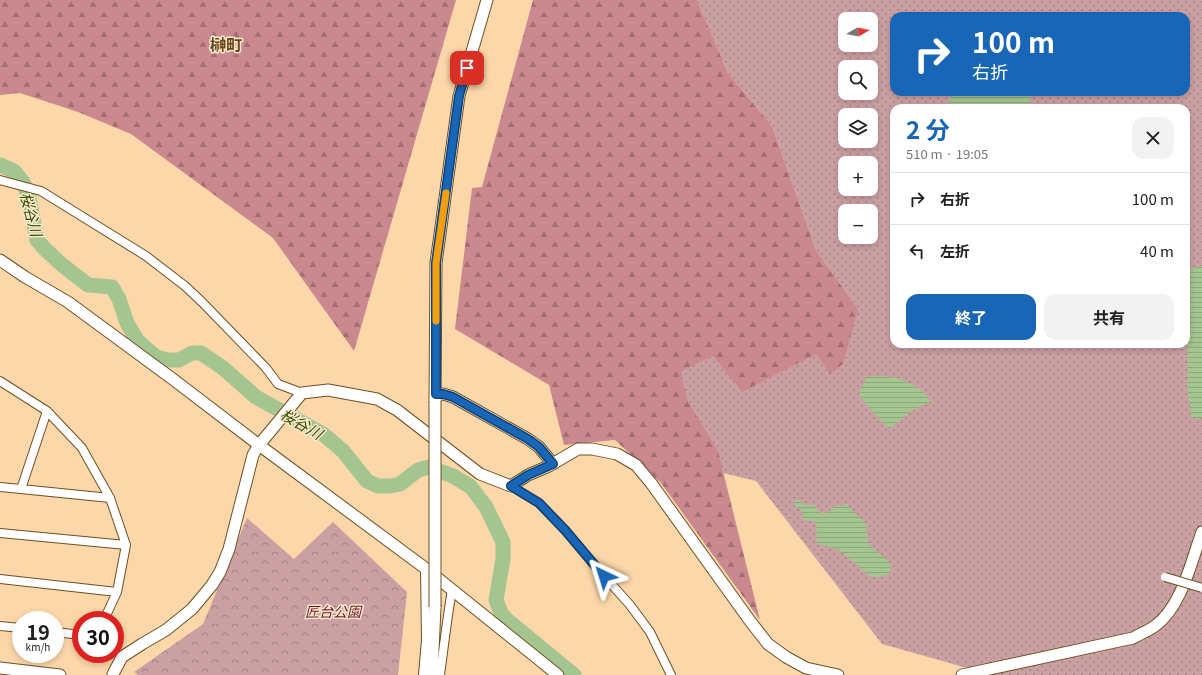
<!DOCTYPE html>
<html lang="ja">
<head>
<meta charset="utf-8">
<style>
  body { margin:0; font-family:Georgia,"Noto Sans JP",serif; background:#f2f2f2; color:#202124; height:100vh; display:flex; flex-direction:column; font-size:15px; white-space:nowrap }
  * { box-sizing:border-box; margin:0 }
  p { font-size:13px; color:#757577 }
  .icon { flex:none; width:22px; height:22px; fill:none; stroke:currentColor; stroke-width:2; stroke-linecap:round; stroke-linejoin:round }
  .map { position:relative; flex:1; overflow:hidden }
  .drawer { position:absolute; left:890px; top:104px; width:300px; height:244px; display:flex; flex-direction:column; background:#fff; border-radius:12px; box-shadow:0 2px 6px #0003 }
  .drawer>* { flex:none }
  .banner { position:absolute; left:890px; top:12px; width:300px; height:84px; border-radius:12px; box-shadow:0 2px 6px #0003; background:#1866b5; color:#fff; overflow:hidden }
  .needle { width:26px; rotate:81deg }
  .tools { position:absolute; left:838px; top:12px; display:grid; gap:8px }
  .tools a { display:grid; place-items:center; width:40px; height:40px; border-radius:8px; background:#fff; box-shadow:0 2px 6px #0003; font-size:20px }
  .speed { position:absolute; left:12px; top:611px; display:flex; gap:8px; font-size:20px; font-weight:700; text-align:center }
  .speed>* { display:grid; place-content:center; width:52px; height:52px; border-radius:50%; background:#fff; box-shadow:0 2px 6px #0003; line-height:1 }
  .speed small { font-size:10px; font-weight:400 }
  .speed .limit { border:6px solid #d22; background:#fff; color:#111 }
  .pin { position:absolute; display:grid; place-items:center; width:34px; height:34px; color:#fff; margin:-17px; border-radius:8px; box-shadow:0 2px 6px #0006 }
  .me { position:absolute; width:44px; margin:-22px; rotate:319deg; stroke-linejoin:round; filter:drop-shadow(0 0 3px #0008) }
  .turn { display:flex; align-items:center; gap:14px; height:84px; padding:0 16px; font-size:18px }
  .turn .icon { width:52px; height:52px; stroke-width:2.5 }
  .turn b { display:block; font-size:28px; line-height:34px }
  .round { display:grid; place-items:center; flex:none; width:42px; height:42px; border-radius:12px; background:#f2f2f2 }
  .summary { display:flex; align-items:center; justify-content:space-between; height:68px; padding:0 16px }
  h1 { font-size:24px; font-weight:700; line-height:30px; color:#1866b5 }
  .button { display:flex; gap:8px; margin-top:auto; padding:8px 16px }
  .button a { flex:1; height:46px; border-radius:12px; background:#1866b5; color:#fff; font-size:16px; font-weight:700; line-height:46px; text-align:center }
  .button a+a { background:#f2f2f2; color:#202124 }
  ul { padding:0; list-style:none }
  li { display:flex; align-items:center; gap:12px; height:52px; padding:0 16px; border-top:1px solid #e0e0e0 }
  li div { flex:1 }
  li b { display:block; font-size:15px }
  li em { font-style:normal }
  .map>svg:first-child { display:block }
  .grass { fill:url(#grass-dots); fill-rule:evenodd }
  .forest { fill:url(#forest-firs) }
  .park { fill:url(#park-crowns) }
  .water { fill:url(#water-rules) }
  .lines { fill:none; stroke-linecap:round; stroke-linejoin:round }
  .river { stroke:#a5c590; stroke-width:15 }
  .street-casing { stroke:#6e4f23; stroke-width:10 }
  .secondary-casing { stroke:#6e4f23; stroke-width:13 }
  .street { stroke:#fff; stroke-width:8 }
  .secondary { stroke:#fff; stroke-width:11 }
  .street-bridge-casing { stroke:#6e4f23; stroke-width:10; stroke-linecap:butt }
  .secondary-bridge-casing { stroke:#6e4f23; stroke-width:13; stroke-linecap:butt }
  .street-bridge { stroke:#fff; stroke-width:8 }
  .secondary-bridge { stroke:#fff; stroke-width:11 }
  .route-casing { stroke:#104276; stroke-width:10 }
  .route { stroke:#1866b5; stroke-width:7 }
  .slow { stroke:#f59e0b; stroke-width:7 }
  .labels { text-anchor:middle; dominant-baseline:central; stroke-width:3; stroke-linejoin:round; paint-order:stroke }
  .park-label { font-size:14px; font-style:italic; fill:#651727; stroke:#fde7cc }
  .water-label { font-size:15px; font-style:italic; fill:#2d5203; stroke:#fde7cc }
  .quarter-label { font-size:16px; font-weight:bold; fill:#65461a; stroke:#fde7cc }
</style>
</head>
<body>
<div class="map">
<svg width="1202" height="675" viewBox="0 0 1202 675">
  <defs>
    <pattern id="grass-dots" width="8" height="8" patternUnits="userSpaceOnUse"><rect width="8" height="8" fill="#cba0a3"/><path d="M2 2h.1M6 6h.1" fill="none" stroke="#a58283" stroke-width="1.8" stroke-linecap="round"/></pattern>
    <pattern id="forest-firs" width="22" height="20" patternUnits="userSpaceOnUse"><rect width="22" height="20" fill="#ca898f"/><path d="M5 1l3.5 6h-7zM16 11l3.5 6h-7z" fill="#a46f73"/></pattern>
    <pattern id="park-crowns" width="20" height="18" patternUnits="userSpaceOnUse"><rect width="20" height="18" fill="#cba0a3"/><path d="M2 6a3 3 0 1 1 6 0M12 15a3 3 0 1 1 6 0" fill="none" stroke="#a58283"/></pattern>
    <pattern id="water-rules" width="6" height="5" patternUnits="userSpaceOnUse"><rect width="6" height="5" fill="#a5c590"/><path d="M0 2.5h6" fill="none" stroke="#8ea97b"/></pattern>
  </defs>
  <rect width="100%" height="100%" fill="#fcd7a9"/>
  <path class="grass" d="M697 0H1202V675H992L882 644 756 481 715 471 672 372 715 350 858 309 816 250 772 126 728 73ZM894 16H1186V92H894ZM845 19H871V45H845ZM845 67H871V93H845ZM894 108H1186V344H894ZM845 115H871V141H845ZM845 163H871V189H845ZM845 211H871V237H845Z"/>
  <path class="forest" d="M0 0H456L354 351 273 238 131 134 78 112 20 93 0 95Z
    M533 0H697L728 73 772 126 816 250 858 309 843 364 830 374 816 354 742 392 713 356 681 371 687 400 718 451 760 620 661 483 615 440 564 445 549 385 455 329 472 188 482 187Z"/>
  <path class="park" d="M247 518 294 559 333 522 407 592 398 675H138L134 672 203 624Z"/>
  <path class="water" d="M953 92H1030L1031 108H946Z
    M1202 266V418L1195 419 1191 416 1187 383 1188 369 1187 354V333L1186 319V270Z
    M878 376C900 377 918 383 931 401L910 412 889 429 862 400 859 393 867 377Z
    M796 500H799L805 505H814L821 514 830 511 834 506H841L847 504C850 507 852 510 855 513 858 516 862 518 864 521 869 527 865 536 869 543 875 555 895 557 890 573 883 578 876 578 868 575 858 566 847 555 836 549 831 546 822 547 818 543 814 538 819 528 815 522L812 520 806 521 803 519 802 511 794 505V502Z"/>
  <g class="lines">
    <path class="river" d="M0 165 14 171 23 182 29 198 37 240 45 249 61 264 88 285 112 287 119 299 127 323 137 340 156 357 168 360H179L192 353H201L223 368 256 397 323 434 343 451 367 481 378 486H390L400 484 418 470 429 467 453 476 471 487 486 507 503 542V559L496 600 501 613 506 619 574 675"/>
    <g class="street-casing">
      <path id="street" d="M0 180 41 191 146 256 185 286 202 302 266 368 278 384 302 393
        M0 381 47 411 82 448 110 498 126 545 117 592 104 620
        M511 486 539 503 565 530 596 567 630 605 650 632 671 675
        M0 487 21 489 47 411
        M21 489 110 498
        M0 533 126 545
        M0 579 117 592
        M0 626 21 628
        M55 632 81 635
        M423 675 426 640 425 568
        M440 675 447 622 452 589"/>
    </g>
    <g class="secondary-casing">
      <path id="secondary" d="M0 260 25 277 68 302 174 380 259 445 425 568 558 675
        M435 394H443L453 397 528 439 539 447 553 464
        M435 401 436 263 459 96 487 0
        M0 668 60 675
        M113 674 122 657 142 644 166 630 192 609 212 585 220 572 229 549 253 455 259 445 302 393 328 390 377 399 397 410 480 474 511 486 528 475 549 466 578 449H592L617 454 636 465 651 483 750 621 768 644 786 657 806 668 838 675
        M432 675 435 607
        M962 675 1133 638C1140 634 1148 631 1155 626 1182 606 1191 562 1202 532"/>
    </g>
    <use href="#street" class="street"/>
    <use href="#secondary" class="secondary"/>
    <g class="street-bridge-casing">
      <path id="street-bridge" d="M1165 577 1202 588"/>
    </g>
    <g class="secondary-bridge-casing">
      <path id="secondary-bridge" d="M435 607V401"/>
    </g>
    <use href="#street-bridge" class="street-bridge"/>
    <use href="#secondary-bridge" class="secondary-bridge"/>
  </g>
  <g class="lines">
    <g class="route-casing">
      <path id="route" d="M467 68 459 96 436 263V394H443L453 397 528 439 539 447 553 464 528 475 511 486 539 503 565 530 604 576"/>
    </g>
    <use href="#route" class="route"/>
    <path class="slow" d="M436 321V263L446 193"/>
  </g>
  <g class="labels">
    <g class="park-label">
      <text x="333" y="611">匠台公園</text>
    </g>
    <g class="water-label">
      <text transform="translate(32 214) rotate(75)">桜谷川</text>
      <text transform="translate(302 423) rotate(30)">桜谷川</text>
    </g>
    <g class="quarter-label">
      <text x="226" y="44">榊町</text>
    </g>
  </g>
</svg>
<div class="tools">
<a><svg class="needle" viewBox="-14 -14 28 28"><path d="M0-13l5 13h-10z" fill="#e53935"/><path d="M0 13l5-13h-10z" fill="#757577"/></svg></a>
<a><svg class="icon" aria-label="search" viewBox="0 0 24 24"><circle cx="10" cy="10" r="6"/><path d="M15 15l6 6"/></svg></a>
<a><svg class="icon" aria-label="layers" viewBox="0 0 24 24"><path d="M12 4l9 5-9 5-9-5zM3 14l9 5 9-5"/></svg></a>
<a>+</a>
<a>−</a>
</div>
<div class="speed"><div>19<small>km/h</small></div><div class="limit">30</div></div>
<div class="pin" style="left:467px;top:68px;background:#d93025"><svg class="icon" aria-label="arrive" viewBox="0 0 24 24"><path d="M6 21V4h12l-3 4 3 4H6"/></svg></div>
<svg class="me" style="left:604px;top:576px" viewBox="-20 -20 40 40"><path d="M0-17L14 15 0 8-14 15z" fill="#1866b5" stroke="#fff" stroke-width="4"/></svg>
<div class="banner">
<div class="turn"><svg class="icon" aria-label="right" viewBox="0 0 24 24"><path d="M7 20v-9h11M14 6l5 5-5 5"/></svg><div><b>100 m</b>右折</div></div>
</div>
<section class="drawer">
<div class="summary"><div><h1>2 分</h1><p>510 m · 19:05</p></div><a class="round"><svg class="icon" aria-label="close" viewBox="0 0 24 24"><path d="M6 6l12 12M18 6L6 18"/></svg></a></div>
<ul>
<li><svg class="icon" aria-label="right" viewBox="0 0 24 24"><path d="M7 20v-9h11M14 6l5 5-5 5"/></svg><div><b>右折</b></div><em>100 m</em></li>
<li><svg class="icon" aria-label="left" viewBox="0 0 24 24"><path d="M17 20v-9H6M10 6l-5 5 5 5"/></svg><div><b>左折</b></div><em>40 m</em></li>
</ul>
<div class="button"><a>終了</a><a>共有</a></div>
</section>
</div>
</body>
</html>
